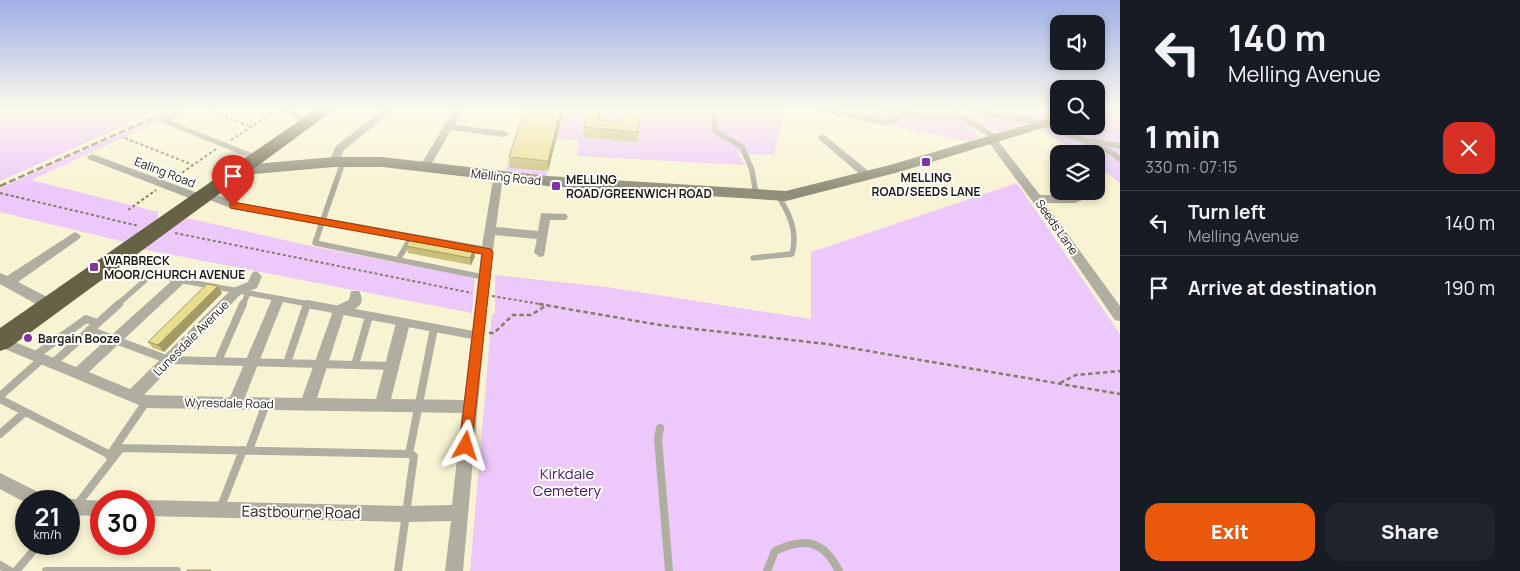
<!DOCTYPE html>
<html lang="en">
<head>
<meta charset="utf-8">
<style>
  body { margin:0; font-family:Manrope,sans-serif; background:#20242c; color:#f1f3f6; height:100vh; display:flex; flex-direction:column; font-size:19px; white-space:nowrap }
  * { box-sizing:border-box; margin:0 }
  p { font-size:16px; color:#9ea1a6 }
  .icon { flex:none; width:28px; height:28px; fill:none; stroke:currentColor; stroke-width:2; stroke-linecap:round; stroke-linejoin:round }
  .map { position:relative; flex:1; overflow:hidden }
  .details { display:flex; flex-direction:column; background:#171b24; width:400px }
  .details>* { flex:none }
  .top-card { background:#171b24; color:#f1f3f6; overflow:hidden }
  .controls { position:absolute; left:1050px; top:15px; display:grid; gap:10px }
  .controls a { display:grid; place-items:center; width:55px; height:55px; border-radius:10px; background:#171b24; box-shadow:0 2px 8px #0003; font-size:25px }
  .speed { position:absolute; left:15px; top:490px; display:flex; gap:10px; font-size:25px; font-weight:700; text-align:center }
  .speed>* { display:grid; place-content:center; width:65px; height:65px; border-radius:50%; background:#171b24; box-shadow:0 2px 8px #0003; line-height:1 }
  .speed small { font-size:12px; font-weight:400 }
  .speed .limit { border:8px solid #d22; background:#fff; color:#111 }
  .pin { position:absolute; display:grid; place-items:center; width:42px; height:42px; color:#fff; margin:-51px -21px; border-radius:50% 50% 50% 0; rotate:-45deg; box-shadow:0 0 5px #0007 }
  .pin .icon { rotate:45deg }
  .me { position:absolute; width:55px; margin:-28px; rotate:6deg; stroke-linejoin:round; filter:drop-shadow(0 0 4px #0008) }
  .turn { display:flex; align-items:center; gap:18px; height:105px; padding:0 25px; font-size:22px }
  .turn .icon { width:65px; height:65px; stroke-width:2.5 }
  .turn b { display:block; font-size:35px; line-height:42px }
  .round { display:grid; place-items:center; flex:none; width:52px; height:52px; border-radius:15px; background:#20242c }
  .head { display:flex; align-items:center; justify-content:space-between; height:85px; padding:0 25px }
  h1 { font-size:30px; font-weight:800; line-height:38px }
  .cta { display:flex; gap:10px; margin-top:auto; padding:10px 25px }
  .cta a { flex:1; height:58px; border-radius:15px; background:#ea580c; color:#fff; font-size:20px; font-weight:800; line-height:58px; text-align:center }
  .cta a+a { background:#20242c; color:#f1f3f6 }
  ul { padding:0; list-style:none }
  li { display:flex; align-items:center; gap:15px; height:65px; padding:0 25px; border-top:1px solid #363941 }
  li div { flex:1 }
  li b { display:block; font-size:19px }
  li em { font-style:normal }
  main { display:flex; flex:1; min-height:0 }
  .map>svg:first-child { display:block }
  .green { fill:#edc8fb }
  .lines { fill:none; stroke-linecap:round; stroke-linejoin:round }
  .path-far1 { stroke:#827e69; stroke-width:2; stroke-dasharray:3 2.5; stroke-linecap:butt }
  .path { stroke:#827e69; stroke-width:2.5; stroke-dasharray:4.5 3; stroke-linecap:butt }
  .lane-far1 { stroke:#b0aea1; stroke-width:5.5 }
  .lane { stroke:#b0aea1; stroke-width:8 }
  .street { fill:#b0aea1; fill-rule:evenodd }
  .secondary { fill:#918e7a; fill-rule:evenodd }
  .highway { fill:#676246; fill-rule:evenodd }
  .rail { stroke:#8a8670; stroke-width:2.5; stroke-dasharray:7 3; stroke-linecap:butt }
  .wall { fill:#cabe7b }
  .shaded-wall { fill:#a49b64 }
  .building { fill:#ebdd8f; stroke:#a49b64 }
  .route { fill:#ea580c; stroke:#983908 }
  .poi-dot { fill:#8532a1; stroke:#fff; stroke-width:2 }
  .labels { text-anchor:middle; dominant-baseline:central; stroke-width:4; stroke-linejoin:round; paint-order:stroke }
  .street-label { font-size:12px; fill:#1e1b10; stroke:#fff }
  .poi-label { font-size:12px; font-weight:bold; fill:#1e1b10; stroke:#fff; text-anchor:start }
  .near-park-label { font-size:15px; fill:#4c145e; stroke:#fff }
  .near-street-label { font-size:15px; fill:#1e1b10; stroke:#fff }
</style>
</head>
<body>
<main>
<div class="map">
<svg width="1120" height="571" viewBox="0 0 1120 571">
  <rect width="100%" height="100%" fill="#f8f3d2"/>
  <path class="green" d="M0 109H161L0 181Z
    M176 109H186L31 180 158 212V223L129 243 0 212V188Z
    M523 109H785L774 155 737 153 745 165 577 156 578 140 556 139 546 177 506 171Z
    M806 109H1059V126H1096V113L1120 109V183L1096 165V154H1079L1041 129 1053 126 1031 122 998 132 984 126 972 130 979 137 966 141Z
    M1017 183 1120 334V571H470L492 313 495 314V275L607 287 811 319V252Z
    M187 218 311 246 475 278 472 313 142 249Z"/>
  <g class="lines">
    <path class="path-far1" d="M205 109 249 126
      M125 138 193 165
      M231 140 273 112
      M173 179 216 149
      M0 193 139 226
      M128 210 156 190
      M175 233 472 293
      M492 296 546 305"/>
    <path class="path" d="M539 304 660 325 827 344 1120 394
      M489 333H494L513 315H531L547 305
      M1060 383 1076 375 1120 371"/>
    <path class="lane-far1" d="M714 109 715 131 742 147 752 170 756 195
      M818 109 883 122 897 120 901 113
      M883 109 931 117H961
      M949 109 996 138
      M967 109 1044 123 1112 153 1120 159
      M1112 109 1120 111
      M1090 141 1120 146
      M343 162 315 243 483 277
      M753 258 792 254C798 233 790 214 778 196
      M398 260 410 239
      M117 305 151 275 314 305
      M243 305 248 293"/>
    <path class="lane" d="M307 304 478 336
      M89 330 169 360 392 366
      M36 355 86 319 97 323
      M218 361 243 304
      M53 363 119 304
      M287 363 307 304
      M355 365 369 316
      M0 396 42 359
      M0 399 114 457 121 448 409 454
      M660 428 658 439 669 571
      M0 434 24 413
      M249 450 266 404
      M109 456 146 402
      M76 506 114 457
      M220 509 243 450
      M0 565 10 571
      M16 571 39 544
      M46 571H177
      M398 571 414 456 409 454 434 328
      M767 571 775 551C805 537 823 540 839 571"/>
    <path class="street" d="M275 109H289L316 121 314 123H308Z
      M384 109H395L344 150 338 164H330L329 162 336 146Z
      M454 109H464L455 125 504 131 509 134 504 137 451 130 428 170H420L419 168Z
      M177 111 182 114 171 121 264 158 259 161 255 160 158 121Z
      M823 134 872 174V178H864L819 139 818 137Z
      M992 137 996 138 1040 195H1073L1082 191H1096V189L1097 191 1096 194 1075 203H1045L1120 306V321L1115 320 1033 202 987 140Z
      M92 154 203 195 208 191 235 202 482 246 494 174 498 173 503 176 496 227 538 231 541 213 566 214 568 217 566 220H550L544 256 540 257 534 253 537 239 495 235 489 281 463 571H445L451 521 407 522 144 516V501H141L144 500 407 506 452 505 462 413 146 408 0 347V336L76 367 176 277H184L186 280 184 283 89 372 130 389 233 288 248 282 252 273 256 271 262 276 257 288 241 294 144 395 230 397 272 299 273 296H283L284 299 245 397 302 398 333 311 334 307 349 300 351 291H359C367 306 356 308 344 314L317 398 376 399 396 323 398 319H408L410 323 391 399 464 400 481 254 233 209 207 199 202 203 88 159 87 157Z
      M75 232 81 236 79 239 18 282 55 301 56 305 55 309H45L0 284V273L7 276Z
      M0 473 44 495 46 501H26V503L0 489Z
      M69 499 104 501H101V516L69 515V501H63Z"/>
    <path class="secondary" d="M1059 115V123L899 172 786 201 548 186 382 167H334L243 175 236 170 243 165 334 157H382L548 176 786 191 890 165Z"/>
    <path class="highway" d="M316 109H335L9 348 0 351V328Z"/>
    <path class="rail" d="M0 186 173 109"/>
  </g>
  <path class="wall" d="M564 109 548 171 510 168 509 157Z
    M587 109H601L600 120 621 122 640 115 637 142 583 137 584 127Z
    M842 109H868L866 114Z
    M406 246 474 249 475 256 471 265 408 253Z
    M218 286 222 293 164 352 153 348 148 342Z"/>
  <path class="shaded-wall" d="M561 109H564L548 171V161Z
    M600 109H601L598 130V120Z
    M474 249 475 256 471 265 470 258Z
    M218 286 222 293 164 352 158 345Z"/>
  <path class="building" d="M525 109H561L548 161 509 157Z
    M587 109H600L598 120 621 122 622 114 640 115 638 132 584 127Z
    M411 238 474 249 470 258 406 246Z
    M207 284 218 286 158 345 148 342Z
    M187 570H211L210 571H187Z"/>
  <linearGradient id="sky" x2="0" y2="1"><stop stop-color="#9faee6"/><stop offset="0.58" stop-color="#fcfaeb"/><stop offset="1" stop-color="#fcfaeb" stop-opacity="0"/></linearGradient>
  <rect width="1120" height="189" fill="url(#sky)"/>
  <path class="route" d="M233 202 491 249 493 252 471 451 466 452 461 451 459 446 482 254 230 208V203Z"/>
  <g class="poi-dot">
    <rect x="921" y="157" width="10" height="10" rx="2.5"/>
    <rect x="551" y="181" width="10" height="10" rx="2.5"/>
    <rect x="89" y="262" width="10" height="10" rx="2.5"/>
    <circle cx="28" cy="338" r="5"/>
  </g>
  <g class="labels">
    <g class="street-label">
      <text transform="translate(165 172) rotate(21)">Ealing Road</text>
      <text transform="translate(506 177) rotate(6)">Melling Road</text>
      <text transform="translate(1057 227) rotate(55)">Seeds Lane</text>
      <text transform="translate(191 338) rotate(-45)">Lunesdale Avenue</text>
      <text transform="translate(229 403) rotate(1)">Wyresdale Road</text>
    </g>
    <g class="poi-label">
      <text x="926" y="177" text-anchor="middle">MELLING<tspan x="926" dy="14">ROAD/SEEDS LANE</tspan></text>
      <text x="566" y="179">MELLING<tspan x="566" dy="14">ROAD/GREENWICH ROAD</tspan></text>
      <text x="104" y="260">WARBRECK<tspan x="104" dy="14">MOOR/CHURCH AVENUE</tspan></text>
      <text x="38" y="338">Bargain Booze</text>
    </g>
    <g class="near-park-label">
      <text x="567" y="473">Kirkdale<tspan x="567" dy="17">Cemetery</tspan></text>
    </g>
    <g class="near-street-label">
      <text transform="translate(301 512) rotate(1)">Eastbourne Road</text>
    </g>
  </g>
</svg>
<div class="controls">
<a><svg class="icon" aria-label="sound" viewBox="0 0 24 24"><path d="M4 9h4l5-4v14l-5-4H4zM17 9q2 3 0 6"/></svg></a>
<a><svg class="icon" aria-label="search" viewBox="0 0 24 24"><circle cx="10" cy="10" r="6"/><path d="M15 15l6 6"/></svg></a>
<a><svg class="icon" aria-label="layers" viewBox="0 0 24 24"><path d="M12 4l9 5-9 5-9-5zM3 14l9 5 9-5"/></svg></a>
</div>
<div class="speed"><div>21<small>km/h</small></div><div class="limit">30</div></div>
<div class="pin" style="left:233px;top:206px;background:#d93025"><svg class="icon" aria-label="arrive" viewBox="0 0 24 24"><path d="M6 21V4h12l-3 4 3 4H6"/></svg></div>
<svg class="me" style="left:466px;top:446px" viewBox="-20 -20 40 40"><path d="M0-17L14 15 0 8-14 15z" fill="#ea580c" stroke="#fff" stroke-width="4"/></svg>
</div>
<section class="details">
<div class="top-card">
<div class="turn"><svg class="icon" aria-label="left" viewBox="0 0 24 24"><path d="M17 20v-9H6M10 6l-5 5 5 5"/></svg><div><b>140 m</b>Melling Avenue</div></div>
</div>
<div class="head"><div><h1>1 min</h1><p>330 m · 07:15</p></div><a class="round" style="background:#d93025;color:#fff"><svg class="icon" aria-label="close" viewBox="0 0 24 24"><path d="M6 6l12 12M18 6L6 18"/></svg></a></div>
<ul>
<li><svg class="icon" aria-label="left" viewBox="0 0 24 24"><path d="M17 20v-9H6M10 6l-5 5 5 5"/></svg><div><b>Turn left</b><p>Melling Avenue</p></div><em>140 m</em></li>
<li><svg class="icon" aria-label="arrive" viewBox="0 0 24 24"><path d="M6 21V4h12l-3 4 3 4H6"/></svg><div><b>Arrive at destination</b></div><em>190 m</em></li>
</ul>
<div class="cta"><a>Exit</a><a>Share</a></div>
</section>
</main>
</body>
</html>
